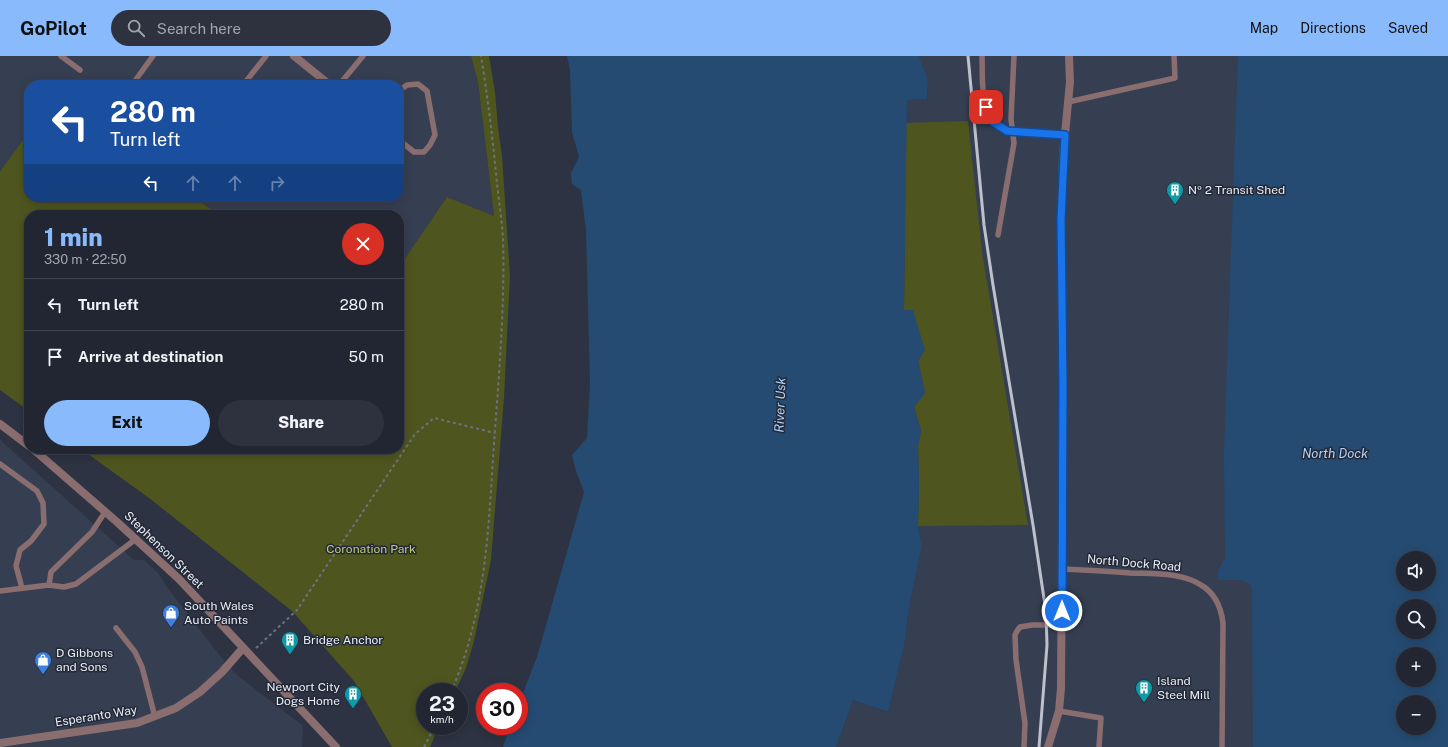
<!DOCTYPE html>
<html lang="en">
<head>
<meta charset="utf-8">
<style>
  body { margin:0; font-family:"Public Sans",sans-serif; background:#2e323e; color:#f1f3f6; height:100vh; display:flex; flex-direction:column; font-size:15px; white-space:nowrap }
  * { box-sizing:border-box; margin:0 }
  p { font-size:13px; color:#a2a5ac }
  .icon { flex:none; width:22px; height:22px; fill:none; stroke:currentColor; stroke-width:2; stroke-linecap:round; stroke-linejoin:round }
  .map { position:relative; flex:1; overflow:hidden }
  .details { position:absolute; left:24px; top:154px; width:380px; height:244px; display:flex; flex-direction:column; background:#222632; border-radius:16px; box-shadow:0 2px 10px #0003,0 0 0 1px #3f434d }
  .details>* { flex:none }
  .banner { position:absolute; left:24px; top:24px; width:380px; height:122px; border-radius:16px; box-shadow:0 2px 10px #0003,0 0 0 1px #3f434d; background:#1a4fa0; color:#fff; overflow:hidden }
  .fabs { position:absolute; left:1396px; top:495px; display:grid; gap:8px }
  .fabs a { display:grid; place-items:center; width:40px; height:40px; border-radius:50%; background:#222632; box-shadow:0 2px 10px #0003,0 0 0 1px #3f434d; font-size:20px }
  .speed { position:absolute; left:416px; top:627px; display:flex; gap:8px; font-size:20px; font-weight:700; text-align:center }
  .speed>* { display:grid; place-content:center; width:52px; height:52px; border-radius:50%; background:#222632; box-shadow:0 2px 10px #0003,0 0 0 1px #3f434d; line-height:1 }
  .speed small { font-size:10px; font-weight:400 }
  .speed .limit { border:6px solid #d22; background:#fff; color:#111 }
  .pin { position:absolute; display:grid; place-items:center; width:34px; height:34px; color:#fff; margin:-17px; border-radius:8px; box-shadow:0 2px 6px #0006 }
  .me { position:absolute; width:44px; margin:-22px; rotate:0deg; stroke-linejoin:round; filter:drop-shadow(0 0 3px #0008) }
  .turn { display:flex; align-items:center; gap:14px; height:84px; padding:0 20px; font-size:18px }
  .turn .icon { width:52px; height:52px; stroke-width:2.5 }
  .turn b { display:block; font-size:28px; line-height:34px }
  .lanes { display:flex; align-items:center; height:38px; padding:0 20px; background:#0003; justify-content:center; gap:20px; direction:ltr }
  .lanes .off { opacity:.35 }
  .round { display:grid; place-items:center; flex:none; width:42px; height:42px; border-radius:21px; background:#2e323e }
  .overview { display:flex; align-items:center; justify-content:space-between; height:68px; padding:0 20px }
  h1 { font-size:24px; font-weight:800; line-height:30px; color:#89bafc }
  .primary-button { display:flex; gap:8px; margin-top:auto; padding:8px 20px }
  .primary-button a { flex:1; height:46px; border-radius:24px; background:#89bafc; color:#111; font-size:16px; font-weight:800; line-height:46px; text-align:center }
  .primary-button a+a { background:#2e323e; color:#f1f3f6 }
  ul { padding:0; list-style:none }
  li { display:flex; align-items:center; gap:12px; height:52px; padding:0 20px; border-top:1px solid #3f434d }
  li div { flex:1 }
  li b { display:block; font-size:15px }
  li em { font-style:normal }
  header { display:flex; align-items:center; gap:24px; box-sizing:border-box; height:56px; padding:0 20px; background:#89bafc; color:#111 }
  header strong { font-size:19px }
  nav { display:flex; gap:22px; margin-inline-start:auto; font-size:14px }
  .search { width:280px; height:36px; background:#2e323e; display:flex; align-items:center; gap:10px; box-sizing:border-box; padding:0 14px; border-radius:22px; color:#a2a5ac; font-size:15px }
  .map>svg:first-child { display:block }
  .built { fill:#363f52; fill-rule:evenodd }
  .green { fill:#4e551e }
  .water { fill:#254b73; fill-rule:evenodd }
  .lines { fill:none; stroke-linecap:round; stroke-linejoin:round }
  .path { stroke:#6d727f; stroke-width:2; stroke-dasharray:3 3; stroke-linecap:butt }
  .service { stroke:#8a6d6f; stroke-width:5.5 }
  .minor { stroke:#8a6d6f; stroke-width:8 }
  .tertiary { stroke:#8a6d6f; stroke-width:8 }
  .rail { stroke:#bdc1cc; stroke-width:3 }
  .route-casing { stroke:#114b97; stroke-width:10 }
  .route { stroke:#1a73e8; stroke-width:7 }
  .labels { text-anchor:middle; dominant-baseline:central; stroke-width:3; stroke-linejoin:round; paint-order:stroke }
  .poi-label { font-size:12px; fill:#e8ecf5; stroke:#232937; text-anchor:start }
  .park-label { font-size:12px; fill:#bfcb75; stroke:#232937 }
  .street-label { font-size:12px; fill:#e8ecf5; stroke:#232937 }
  .water-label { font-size:13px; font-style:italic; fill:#afd2f9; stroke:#232937 }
</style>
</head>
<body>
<header>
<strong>GoPilot</strong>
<div class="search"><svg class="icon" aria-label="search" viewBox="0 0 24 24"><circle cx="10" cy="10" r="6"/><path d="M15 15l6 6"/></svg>Search here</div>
<nav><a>Map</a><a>Directions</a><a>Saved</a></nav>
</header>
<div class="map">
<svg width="1448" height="691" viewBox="0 0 1448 691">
  <rect width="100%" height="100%" fill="#2d3342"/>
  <path class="built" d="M0 0H471L478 26 494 160 447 141 399 211V159H219L194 141H399V29H29V76L0 115Z
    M919 0H1448V691H836L853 644 888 656 904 590 909 551 922 490 918 470 919 428 918 390 921 375 914 351 904 254 907 44 927 43 928 23ZM1403 502H1429V528H1403ZM1403 550H1429V576H1403ZM1403 598H1429V624H1403ZM1403 646H1429V672H1403Z
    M0 384 134 504H144L158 517 167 531 220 600 238 620 303 670 302 691H0Z"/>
  <path class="green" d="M471 0H489L495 36 498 71 502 100 510 219 504 342 491 504 474 585 466 612 455 636H425V670H439L430 691H392L354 625 292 555 149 442 81 393H399V211L447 141 494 160 478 26Z
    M968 65 982 196 1028 469 918 470 919 428 918 390 921 375 914 351 925 337 918 304 904 254 906 67Z
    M29 76V141H194L219 159H29V355L0 334V115Z"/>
  <path class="water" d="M567 0H919L928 23 927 43 907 44 904 254H913L925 294 918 305 925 337 914 351 921 375 918 390 919 428 918 470 922 490 909 551 904 590 888 656 853 644 836 691H503L510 670H519V647L537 601 584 436 576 415 572 399 587 382 590 328 586 174 581 134 572 128 571 117 579 101 572 76 570 14Z
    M1238 0H1448V691H1253L1252 533 1250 528 1241 524H1218V515L1225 502 1224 396ZM1403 502H1429V528H1403ZM1403 550H1429V576H1403ZM1403 598H1429V624H1403ZM1403 646H1429V672H1403Z"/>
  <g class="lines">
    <path class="path" d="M256 592 297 554 415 378 434 362 495 377
      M451 636C484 560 488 484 493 402 498 329 505 256 503 183 502 165 499 146 497 128 493 85 488 43 481 0
      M424 691 435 670"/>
    <path class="service" d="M61 0 80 14
      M982 0C983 24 978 64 1006 74 1019 79 1050 78 1065 79
      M132 29 153 0
      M243 29 266 0
      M339 29 363 0
      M399 35 407 29 418 28 427 35 435 79 430 89 424 96H414L399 84
      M1068 46 1175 22 1174 0
      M998 179 1014 87 1011 63 1014 0
      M0 408 37 435 43 447 44 468 31 485 20 494 16 510 22 532
      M105 456 92 476 51 516 49 529 64 531 76 528 136 483
      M1062 513C1085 514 1107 515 1130 517 1152 518 1181 516 1201 529 1215 537 1221 551 1223 567L1222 691
      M0 535 49 529
      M116 572 135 596 142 611 155 661
      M1059 655 1101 662 1099 691
      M1024 691 1025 667 1016 604 1015 579 1017 575 1020 571 1032 569H1062"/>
    <path class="minor" d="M294 0 330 29
      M0 687 137 667 176 652 200 636 222 616 243 592
      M1048 691 1059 655 1061 632 1063 329 1061 164 1063 99 1070 26 1069 0"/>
    <path class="tertiary" d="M0 368 29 390
      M33 393 117 466 179 523 336 691"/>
    <path class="rail" d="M968 0 984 169 993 229 1033 469 1046 556 1047 589 1039 691"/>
  </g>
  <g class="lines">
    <g class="route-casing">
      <path id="route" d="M986 51 993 66 1007 75 1065 79 1061 164 1063 329 1062 555"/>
    </g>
    <use href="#route" class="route"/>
  </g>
  <defs>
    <g id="building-pin" transform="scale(0.9)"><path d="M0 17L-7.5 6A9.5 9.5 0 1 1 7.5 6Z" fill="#0f9aa8" stroke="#232937"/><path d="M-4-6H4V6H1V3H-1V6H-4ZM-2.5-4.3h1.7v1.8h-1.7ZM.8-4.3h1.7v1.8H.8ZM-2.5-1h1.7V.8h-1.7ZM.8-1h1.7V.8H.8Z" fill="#fff"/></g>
    <g id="shop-pin" transform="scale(0.9)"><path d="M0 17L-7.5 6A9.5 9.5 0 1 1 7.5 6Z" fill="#3f7fe0" stroke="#232937"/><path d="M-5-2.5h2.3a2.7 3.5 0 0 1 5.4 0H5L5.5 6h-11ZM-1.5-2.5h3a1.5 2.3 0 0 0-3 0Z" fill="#fff"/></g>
  </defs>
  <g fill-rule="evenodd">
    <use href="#building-pin" x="1175" y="134"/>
    <use href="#shop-pin" x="171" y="557"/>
    <use href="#building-pin" x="290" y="584"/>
    <use href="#shop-pin" x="43" y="604"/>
    <use href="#building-pin" x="1144" y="632"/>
    <use href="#building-pin" x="353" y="638"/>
  </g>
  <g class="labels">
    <g class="poi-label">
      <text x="1188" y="134">№ 2 Transit Shed</text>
      <text x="184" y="550">South Wales<tspan x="184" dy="14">Auto Paints</tspan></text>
      <text x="303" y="584">Bridge Anchor</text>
      <text x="56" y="597">D Gibbons<tspan x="56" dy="14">and Sons</tspan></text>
      <text x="1157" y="625">Island<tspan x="1157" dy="14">Steel Mill</tspan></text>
      <text x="340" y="631" text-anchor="end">Newport City<tspan x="340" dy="14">Dogs Home</tspan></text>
    </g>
    <g class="park-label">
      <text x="371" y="493">Coronation Park</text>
    </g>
    <g class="street-label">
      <text transform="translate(164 494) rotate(44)">Stephenson Street</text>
      <text transform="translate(1134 507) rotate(5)">North Dock Road</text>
      <text transform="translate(96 660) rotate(-9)">Esperanto Way</text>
    </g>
    <g class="water-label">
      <text transform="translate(780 349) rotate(-88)">River Usk</text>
      <text x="1335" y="397">North Dock</text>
    </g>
  </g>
</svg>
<div class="fabs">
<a><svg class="icon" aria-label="sound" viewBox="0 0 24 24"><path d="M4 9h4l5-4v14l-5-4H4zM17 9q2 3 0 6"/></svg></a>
<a><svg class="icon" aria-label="search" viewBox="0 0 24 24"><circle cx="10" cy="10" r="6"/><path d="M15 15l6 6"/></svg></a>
<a>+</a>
<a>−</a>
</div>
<div class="speed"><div>23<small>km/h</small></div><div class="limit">30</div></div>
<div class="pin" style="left:986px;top:51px;background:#d93025"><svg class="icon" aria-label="arrive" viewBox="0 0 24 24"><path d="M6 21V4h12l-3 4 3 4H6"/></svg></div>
<svg class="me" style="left:1062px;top:555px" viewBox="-20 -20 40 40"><circle r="17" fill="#1a73e8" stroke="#fff" stroke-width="3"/><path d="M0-11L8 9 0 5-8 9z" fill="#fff"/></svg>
<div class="banner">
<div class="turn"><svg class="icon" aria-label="left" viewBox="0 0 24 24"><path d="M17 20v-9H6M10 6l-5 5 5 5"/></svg><div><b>280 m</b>Turn left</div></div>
<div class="lanes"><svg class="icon" aria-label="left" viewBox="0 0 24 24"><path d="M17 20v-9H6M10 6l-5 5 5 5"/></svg><svg class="icon off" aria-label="ahead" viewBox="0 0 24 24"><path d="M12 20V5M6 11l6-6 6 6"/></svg><svg class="icon off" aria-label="ahead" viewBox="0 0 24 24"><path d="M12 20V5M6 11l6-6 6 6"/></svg><svg class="icon off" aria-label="right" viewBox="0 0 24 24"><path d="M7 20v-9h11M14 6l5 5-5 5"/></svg></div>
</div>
<section class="details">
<div class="overview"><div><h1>1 min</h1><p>330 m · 22:50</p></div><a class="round" style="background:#d93025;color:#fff"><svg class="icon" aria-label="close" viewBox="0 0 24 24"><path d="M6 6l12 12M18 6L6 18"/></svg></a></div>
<ul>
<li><svg class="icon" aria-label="left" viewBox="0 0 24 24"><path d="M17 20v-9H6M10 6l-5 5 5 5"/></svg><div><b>Turn left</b></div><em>280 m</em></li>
<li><svg class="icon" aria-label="arrive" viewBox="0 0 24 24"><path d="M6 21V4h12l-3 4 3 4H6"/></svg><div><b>Arrive at destination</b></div><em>50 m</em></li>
</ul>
<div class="primary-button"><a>Exit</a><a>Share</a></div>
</section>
</div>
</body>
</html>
